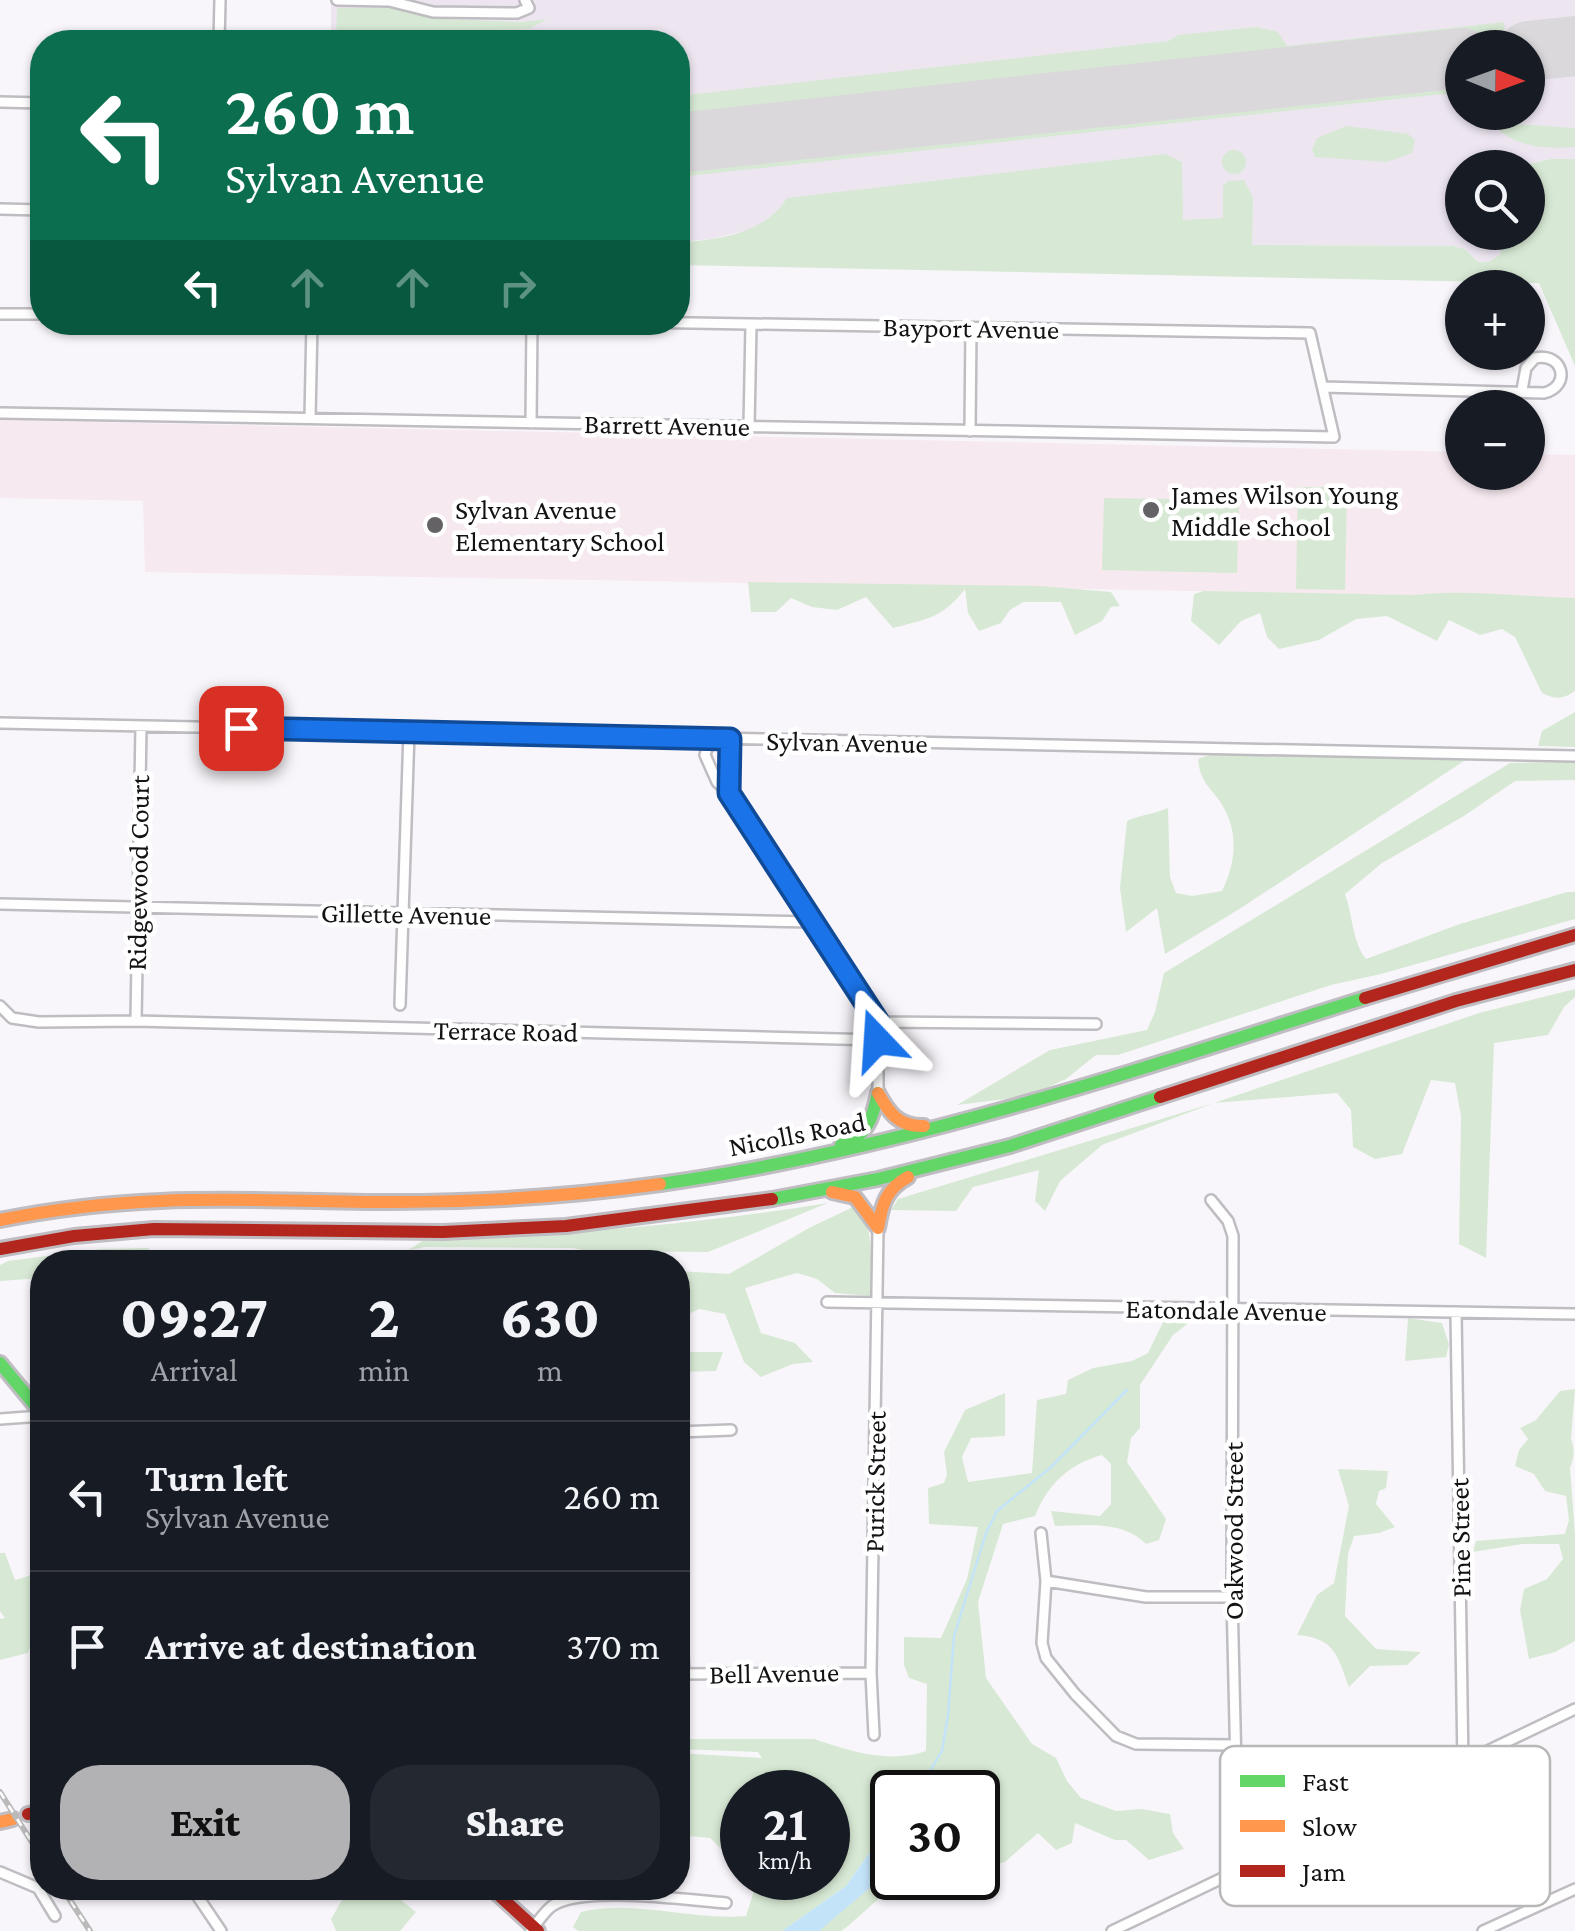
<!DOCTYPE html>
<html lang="en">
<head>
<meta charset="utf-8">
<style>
  body { margin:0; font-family:"Crimson Pro",serif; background:#242831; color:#f1f3f6; height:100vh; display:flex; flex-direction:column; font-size:38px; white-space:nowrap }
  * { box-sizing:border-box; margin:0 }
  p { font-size:32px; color:#9ea1a6 }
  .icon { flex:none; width:55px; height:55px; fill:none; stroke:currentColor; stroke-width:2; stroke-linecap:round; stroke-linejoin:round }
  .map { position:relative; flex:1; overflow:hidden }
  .sheet { position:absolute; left:30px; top:1250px; width:660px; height:650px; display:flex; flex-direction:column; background:#171b24; border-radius:40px; box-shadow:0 2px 8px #0004 }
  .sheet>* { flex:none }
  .hud { position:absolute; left:30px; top:30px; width:660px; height:305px; border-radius:40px; box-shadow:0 2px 8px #0004; background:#0b6e4f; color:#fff; overflow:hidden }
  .needle { width:65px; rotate:91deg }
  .tools { position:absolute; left:1445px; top:30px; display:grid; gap:20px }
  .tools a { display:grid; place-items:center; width:100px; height:100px; border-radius:50%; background:#171b24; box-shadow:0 2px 8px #0004; font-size:50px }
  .speed { position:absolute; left:720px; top:1770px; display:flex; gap:20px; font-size:50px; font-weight:700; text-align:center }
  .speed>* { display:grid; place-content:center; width:130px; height:130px; border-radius:50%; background:#171b24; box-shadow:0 2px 8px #0004; line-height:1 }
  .speed small { font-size:25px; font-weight:400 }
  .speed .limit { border:5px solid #111; border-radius:15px; background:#fff; color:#111 }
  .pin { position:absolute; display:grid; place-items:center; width:85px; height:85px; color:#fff; margin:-42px; border-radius:20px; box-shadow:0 5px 15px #0006 }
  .me { position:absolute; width:110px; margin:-55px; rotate:340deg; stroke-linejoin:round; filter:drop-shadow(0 0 8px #0008) }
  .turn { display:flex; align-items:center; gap:35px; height:210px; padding:0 30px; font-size:45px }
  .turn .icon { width:130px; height:130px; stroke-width:2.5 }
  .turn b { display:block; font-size:70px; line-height:85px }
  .lanes { display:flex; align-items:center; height:95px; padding:0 30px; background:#0003; justify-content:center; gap:50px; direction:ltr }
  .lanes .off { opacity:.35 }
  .eta { display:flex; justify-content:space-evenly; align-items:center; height:170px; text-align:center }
  .eta b { font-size:60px; font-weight:800; line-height:70px }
  .primary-button { display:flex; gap:20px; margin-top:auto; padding:20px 30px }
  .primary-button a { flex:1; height:115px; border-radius:40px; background:#b2b2b5; color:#111; font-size:40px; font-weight:800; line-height:115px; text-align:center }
  .primary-button a+a { background:#242831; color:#f1f3f6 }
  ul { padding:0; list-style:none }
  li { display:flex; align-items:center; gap:30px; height:150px; padding:0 30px; border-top:2px solid #363941 }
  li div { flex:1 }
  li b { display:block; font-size:38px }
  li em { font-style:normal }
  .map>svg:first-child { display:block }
  .built { fill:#ede6f1; fill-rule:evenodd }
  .education { fill:#f6e9ef }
  .green { fill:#d7e9d4 }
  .water { fill:#c3e3f9 }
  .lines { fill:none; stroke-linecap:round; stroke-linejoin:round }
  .stream { stroke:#c3e3f9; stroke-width:2.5 }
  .runway { stroke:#dad8db; stroke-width:60 }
  .street-casing { stroke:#bfbdc1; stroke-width:14 }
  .fast-casing { stroke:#bfbdc1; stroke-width:18 }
  .slow-casing { stroke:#bfbdc1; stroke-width:18 }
  .jam-casing { stroke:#bfbdc1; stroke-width:18 }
  .street { stroke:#fefefe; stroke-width:9 }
  .fast { stroke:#63d668; stroke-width:12 }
  .slow { stroke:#ff974d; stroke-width:12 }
  .jam { stroke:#b3261e; stroke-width:12 }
  .rail-casing { stroke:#bababb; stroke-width:6 }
  .rail { stroke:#fff; stroke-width:2.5; stroke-dasharray:8; stroke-linecap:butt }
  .route-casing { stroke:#114b97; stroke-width:25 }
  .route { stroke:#1a73e8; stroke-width:18 }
  .poi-dot { fill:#646265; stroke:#fff; stroke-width:4 }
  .labels { text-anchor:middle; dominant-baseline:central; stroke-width:9; stroke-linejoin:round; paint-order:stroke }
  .street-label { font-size:28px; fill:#131214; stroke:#fff }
  .poi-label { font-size:28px; fill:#131214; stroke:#fff; text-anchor:start }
  .key { fill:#fff; stroke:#b8b8b8; stroke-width:2.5 }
  .key-label { font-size:28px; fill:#131214 }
</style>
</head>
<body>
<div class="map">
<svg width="1575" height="1931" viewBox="0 0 1575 1931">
  <rect width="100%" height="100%" fill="#f9f6fb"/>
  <path class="built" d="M331 0H1575V159H1550L1518 167 1462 168V232L1504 233 1500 255 1488 262H1478L1466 250 1454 246 1252 245 1182 220 781 208 771 219 753 229 711 239 678 242V42H331ZM1462 48H1528V112H1462Z"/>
  <path class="education" d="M0 420 1462 452V472H1528V454L1575 455V598L145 572 143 501 0 498Z"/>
  <path class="green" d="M337 8H395L442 19 521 22 547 19 529 29 495 30 493 42H336Z
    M1504 22 1506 47 1462 48V92L678 177V96L1169 41 1178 35 1257 27 1278 32 1287 46Z
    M1515 124 1575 128V147C1549 149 1519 148 1499 130Z
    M1346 126 1408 134 1415 140 1412 153 1387 162 1315 157 1312 149 1317 138Z
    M1222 162a12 12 0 1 1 24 0a12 12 0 1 1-24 0Z
    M1165 154 1182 162 1183 220 1223 218V186L1228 181 1244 180 1253 198 1252 245 1454 246 1466 250 1478 262H1488L1500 255 1504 233 1528 232V168L1518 167 1550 159H1575V366L1539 283 678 265V243C718 239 764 235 787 198Z
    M1298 487H1347L1345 590 1296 589Z
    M1104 498 1239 500 1237 573 1102 570Z
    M748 582 1041 586 1111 592 1120 606 1111 607 1102 621 1075 635 1061 602H1023L1010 610 1001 623 979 631 968 613 965 589C943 618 927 619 893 628L866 597 837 610 812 607 791 598 776 612H751Z
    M1204 591 1415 595C1466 589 1523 597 1575 598V691C1562 700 1555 699 1542 693L1515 637 1502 629 1480 635 1449 620 1437 641 1387 616 1356 619 1319 640 1279 649 1267 637 1260 613 1241 621 1219 645 1191 621 1194 594Z
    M1575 712V747L1538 746 1542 731Z
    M1215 753 1467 759 1241 908 1165 954 1157 908 1126 932 1120 888 1127 821C1140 815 1154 814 1168 808L1170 877 1176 893 1192 896 1222 891C1237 860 1239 829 1219 800 1207 784 1200 780 1198 759Z
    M1575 762V780L1515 781 1464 816 1382 863 1345 894C1353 916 1352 941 1366 959L1457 925 1567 892H1575V919L1381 974 1331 985 1118 1055H1096L1066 1079 1029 1096 957 1105 1050 1050 1147 1030 1155 1012 1164 973 1510 763Z
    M1575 989V997L1564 1007 1548 1035 1494 1043 1486 1258 1459 1244 1461 1116 1455 1083 1431 1080 1402 1154 1375 1159 1353 1147 1351 1110 1337 1093 1214 1103 1102 1145 1060 1181 1045 1211 1035 1201 1039 1170 973 1187 956 1211 891 1210 898 1199 1214 1103 1479 1013Z
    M828 1203 708 1252 588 1251 573 1248 425 1247 409 1250 422 1241C559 1235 693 1225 828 1203Z
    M853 1207C878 1223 870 1270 870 1296L835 1293 817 1279 797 1273 745 1288 761 1333 795 1343 813 1362 793 1364 761 1377 744 1362 725 1314 699 1309 678 1319V1271L729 1274 809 1228Z
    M149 1248 151 1262H42V1278L0 1281V1265L8 1261 100 1249Z
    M1199 1315 1173 1335 1140 1385V1428L1131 1438 1127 1462 1166 1519 1159 1540 1146 1544C1122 1520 1087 1526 1055 1526L1051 1511 1100 1516 1111 1504V1464L1102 1455C1069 1464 1048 1484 1035 1516L1003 1524 978 1602 986 1678 1032 1744 1056 1758 1067 1781 1081 1798 1116 1811 1142 1809 1170 1814 1173 1833 1184 1849 1149 1860 1126 1840H1115L1075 1823 1072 1843 1056 1850 1038 1833 1005 1862 978 1869V1792H892V1832L872 1849 846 1886 782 1931H578L573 1927 581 1912C635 1899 690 1921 746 1916L758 1878H828V1792H742V1869L710 1838 678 1835V1753L762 1758 758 1752 678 1749V1739H814C850 1751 889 1764 926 1751L927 1684 909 1678 904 1665V1637L941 1638 967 1579 978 1527 929 1524 928 1488 944 1483 947 1475 944 1452 965 1410 1005 1393V1436L971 1438 962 1457 968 1482 1032 1473 1037 1400 1066 1394 1068 1380 1093 1368 1132 1361 1148 1353 1165 1318Z
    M1408 1318 1442 1323 1449 1344 1446 1357 1405 1361Z
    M678 1352H723L716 1371 678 1372Z
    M1575 1389 1571 1439C1575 1449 1574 1459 1570 1468L1575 1534V1641L1555 1652 1529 1659 1520 1610 1524 1589 1547 1579 1563 1559 1559 1544H1522L1473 1552 1476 1541 1565 1534 1569 1520 1566 1496 1545 1491 1534 1474 1515 1466 1519 1450 1528 1439 1520 1428 1536 1420 1560 1391Z
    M1338 1469 1388 1471 1386 1488 1379 1491 1376 1504 1395 1527 1379 1533 1354 1536 1348 1554 1345 1616 1376 1649 1421 1652 1407 1665 1370 1666 1349 1687C1337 1655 1335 1638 1297 1635L1317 1595 1334 1583 1349 1506Z
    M0 1553H5L15 1580 42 1572V1625L34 1634 28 1653 0 1660V1619L5 1618 0 1611Z
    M892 1869V1878H902L848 1926 841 1931H818Z
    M349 1888H386L416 1912 400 1931H336L331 1919Z"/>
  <path class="water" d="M892 1832V1869L819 1931H782L846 1886 872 1849Z"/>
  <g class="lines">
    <path class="stream" d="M917 1792 942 1751 948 1715 954 1636 986 1533 997 1511 1050 1468 1127 1390"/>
    <path class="runway" d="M1528 51 1575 46
      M678 143 1462 58"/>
    <g class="street-casing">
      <path id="street" d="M337 0 389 1 433 12 517 13 529 8 525 0
        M219 42 220 0
        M0 102 42 103
        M0 209 42 210
        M0 314H42
        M1323 387 1544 393C1572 386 1563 352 1535 358L1526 368 1522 390
        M0 413 1334 437 1310 333 633 322
        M310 418 312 322
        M531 423 532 322
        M749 427 751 325
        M970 431 971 328
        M0 723 1575 756
        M710 739 705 755 717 782 729 793 730 739
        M729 793 878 1022V1093
        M0 904 812 922
        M400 1005 409 732
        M0 1006 12 1018 39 1022 136 1021 877 1040
        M136 1021 141 726
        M878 1022 1096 1024
        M1211 1200 1228 1221 1233 1236 1232 1597 1238 1853 1245 1867
        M827 1302 1575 1314
        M1456 1312 1463 1765
        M0 1419 42 1416
        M678 1432 731 1430
        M1041 1533 1046 1581 1042 1643 1046 1658 1075 1694 1116 1736 1136 1744 1234 1745
        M678 1564 684 1674
        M1046 1581 1146 1597H1232
        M678 1674 871 1673
        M874 1735 871 1673 878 1228
        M0 1872 38 1888 55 1916
        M192 1888 221 1931
        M531 1930C538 1922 544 1912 552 1906 583 1885 687 1900 726 1903
        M1112 1931 1575 1709
        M1483 1931 1575 1889"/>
    </g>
    <g class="fast-casing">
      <path id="fast" d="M841 1145C867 1137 873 1117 878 1093
        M660 1184C902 1150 1133 1071 1365 998
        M772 1199 878 1179 1010 1146 1160 1097
        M0 1363 42 1414"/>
    </g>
    <g class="slow-casing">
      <path id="slow" d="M878 1093C889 1113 899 1127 924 1126
        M832 1192 855 1197 878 1228
        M0 1220C131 1193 240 1200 371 1202 467 1203 565 1197 660 1184
        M878 1228C882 1204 886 1189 908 1177
        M0 1822 13 1819"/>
    </g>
    <g class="jam-casing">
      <path id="jam" d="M1365 998 1575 935
        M1160 1097 1456 1001 1575 970
        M0 1249 74 1236 154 1229 443 1232 566 1226 772 1199
        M28 1814 42 1811
        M491 1888 538 1931"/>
    </g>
    <use href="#street" class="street"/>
    <use href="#fast" class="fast"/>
    <use href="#slow" class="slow"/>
    <use href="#jam" class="jam"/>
    <g class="rail-casing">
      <path id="rail" d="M0 1792 42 1858
        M62 1888 90 1931"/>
    </g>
    <use href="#rail" class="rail"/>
  </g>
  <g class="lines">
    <g class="route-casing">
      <path id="route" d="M241 728 730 739 729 793 878 1022 877 1040"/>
    </g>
    <use href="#route" class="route"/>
  </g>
  <g class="poi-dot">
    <circle cx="1151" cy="510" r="10"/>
    <circle cx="435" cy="525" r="10"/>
  </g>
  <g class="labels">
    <g class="street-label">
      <text transform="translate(971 328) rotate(1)">Bayport Avenue</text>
      <text transform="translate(667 425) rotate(1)">Barrett Avenue</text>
      <text transform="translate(847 742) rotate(1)">Sylvan Avenue</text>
      <text transform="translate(138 873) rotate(-89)">Ridgewood Court</text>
      <text transform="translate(406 914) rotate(1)">Gillette Avenue</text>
      <text transform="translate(506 1031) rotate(1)">Terrace Road</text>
      <text transform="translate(797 1134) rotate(-11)">Nicolls Road</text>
      <text transform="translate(1226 1310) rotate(1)">Eatondale Avenue</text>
      <text transform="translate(875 1482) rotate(-89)">Purick Street</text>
      <text transform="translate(1233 1531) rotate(-90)">Oakwood Street</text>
      <text transform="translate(1460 1538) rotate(-91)">Pine Street</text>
      <text transform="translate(774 1673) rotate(-1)">Bell Avenue</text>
    </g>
    <g class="poi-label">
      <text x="1171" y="494">James Wilson Young<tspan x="1171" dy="32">Middle School</tspan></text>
      <text x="455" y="509">Sylvan Avenue<tspan x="455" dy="32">Elementary School</tspan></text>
    </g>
  </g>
  <rect x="1220" y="1746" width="330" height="160" rx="15" class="key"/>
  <rect x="1240" y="1775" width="45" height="12" fill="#63d668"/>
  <rect x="1240" y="1820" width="45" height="12" fill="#ff974d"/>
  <rect x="1240" y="1865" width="45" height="12" fill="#b3261e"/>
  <g class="key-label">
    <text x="1302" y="1791">Fast</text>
    <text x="1302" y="1836">Slow</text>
    <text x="1302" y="1881">Jam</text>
  </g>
</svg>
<div class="tools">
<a><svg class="needle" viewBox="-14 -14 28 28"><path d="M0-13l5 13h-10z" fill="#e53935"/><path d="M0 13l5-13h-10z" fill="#9ea1a6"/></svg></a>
<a><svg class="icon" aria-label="search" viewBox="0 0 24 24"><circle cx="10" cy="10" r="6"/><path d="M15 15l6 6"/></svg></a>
<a>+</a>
<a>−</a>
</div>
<div class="speed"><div>21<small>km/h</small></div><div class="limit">30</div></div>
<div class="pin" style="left:241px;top:728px;background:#d93025"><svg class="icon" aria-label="arrive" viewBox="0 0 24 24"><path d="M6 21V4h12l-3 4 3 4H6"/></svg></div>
<svg class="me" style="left:877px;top:1040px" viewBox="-20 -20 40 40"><path d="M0-17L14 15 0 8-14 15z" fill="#1a73e8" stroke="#fff" stroke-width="4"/></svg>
<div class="hud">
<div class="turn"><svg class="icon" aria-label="left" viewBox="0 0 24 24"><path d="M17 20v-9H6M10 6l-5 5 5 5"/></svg><div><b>260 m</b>Sylvan Avenue</div></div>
<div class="lanes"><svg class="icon" aria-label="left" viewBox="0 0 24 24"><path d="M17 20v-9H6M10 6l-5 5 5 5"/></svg><svg class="icon off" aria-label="ahead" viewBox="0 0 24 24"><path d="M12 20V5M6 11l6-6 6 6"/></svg><svg class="icon off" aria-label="ahead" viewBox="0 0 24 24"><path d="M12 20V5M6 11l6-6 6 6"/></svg><svg class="icon off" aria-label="right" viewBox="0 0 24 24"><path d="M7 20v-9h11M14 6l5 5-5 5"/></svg></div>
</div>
<section class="sheet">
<div class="eta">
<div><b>09:27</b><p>Arrival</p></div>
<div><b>2</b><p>min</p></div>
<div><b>630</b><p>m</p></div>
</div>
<ul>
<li><svg class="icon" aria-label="left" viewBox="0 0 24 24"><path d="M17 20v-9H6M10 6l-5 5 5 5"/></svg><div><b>Turn left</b><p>Sylvan Avenue</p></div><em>260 m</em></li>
<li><svg class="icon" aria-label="arrive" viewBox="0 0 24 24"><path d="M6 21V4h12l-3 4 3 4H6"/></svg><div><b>Arrive at destination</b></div><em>370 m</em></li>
</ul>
<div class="primary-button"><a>Exit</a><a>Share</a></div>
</section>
</div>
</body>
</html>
